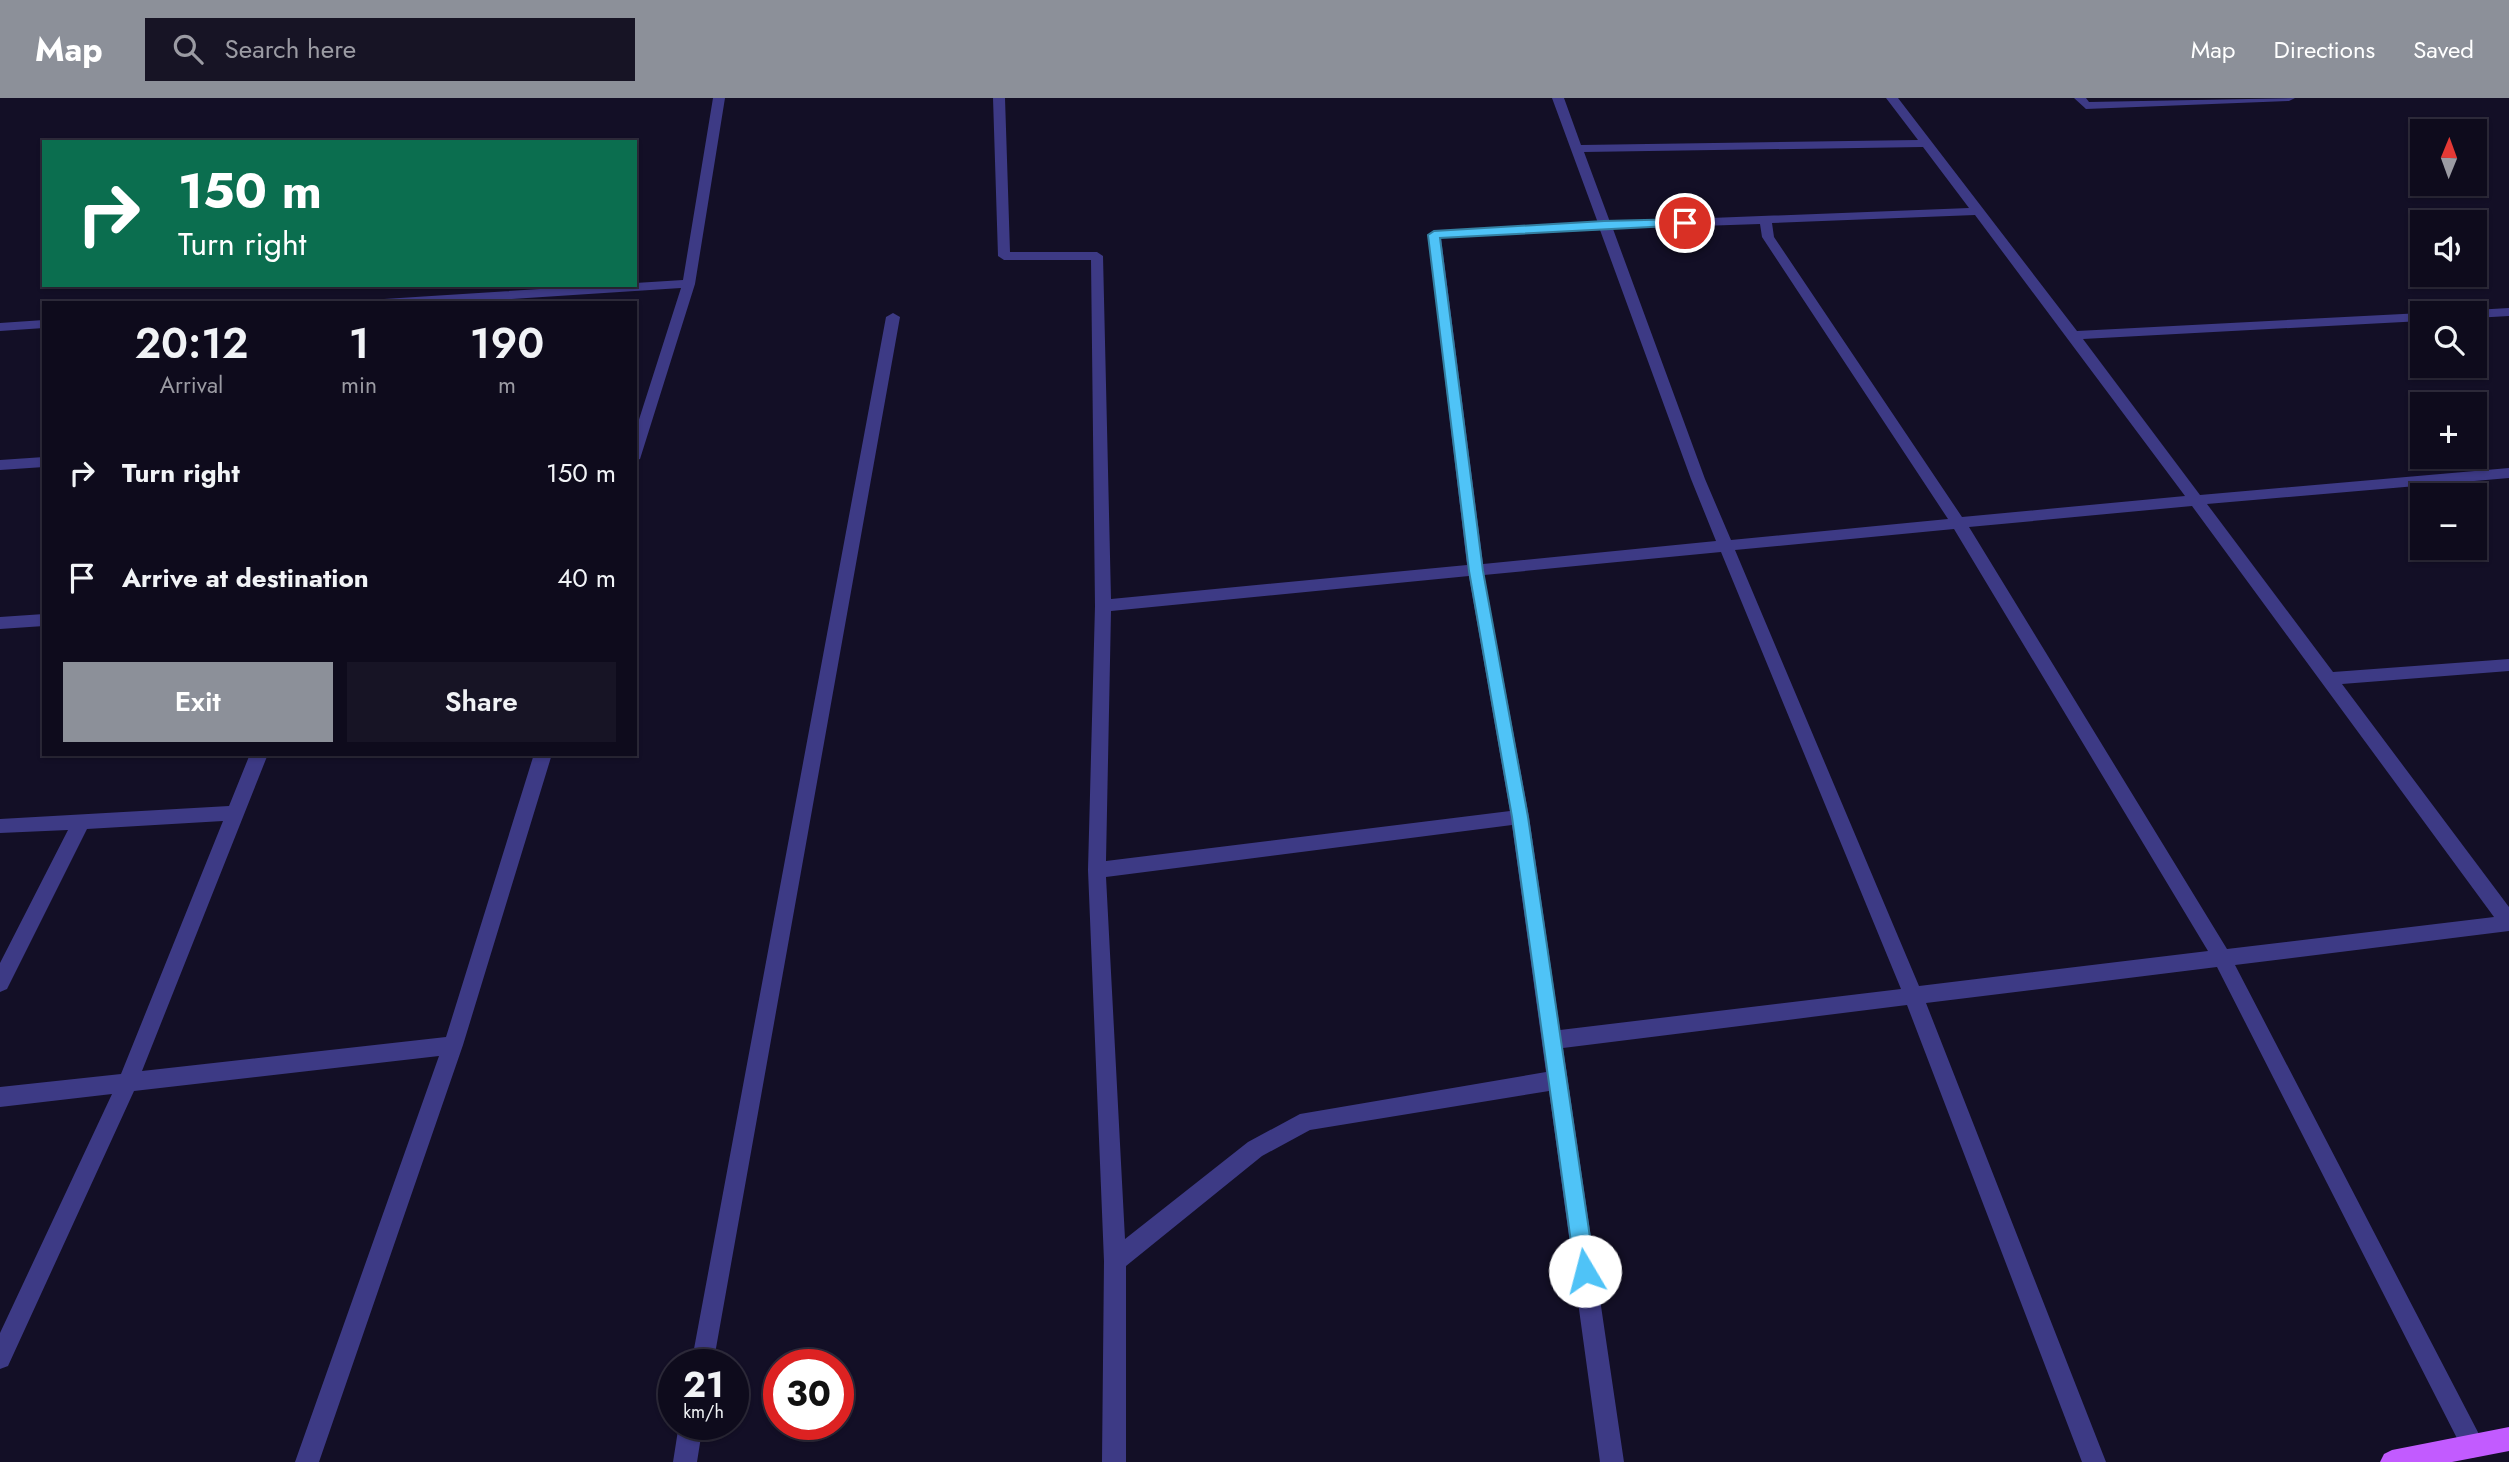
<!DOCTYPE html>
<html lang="en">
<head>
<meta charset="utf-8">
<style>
  body { margin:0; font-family:Jost,sans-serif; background:#171425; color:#f1f3f6; height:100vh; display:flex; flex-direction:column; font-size:26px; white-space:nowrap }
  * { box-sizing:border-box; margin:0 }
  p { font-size:23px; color:#9b9ba3 }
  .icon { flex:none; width:38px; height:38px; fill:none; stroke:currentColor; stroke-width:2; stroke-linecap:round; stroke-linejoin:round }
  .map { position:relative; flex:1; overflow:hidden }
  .sheet { position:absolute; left:42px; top:203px; width:595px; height:455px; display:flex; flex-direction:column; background:#0e0b1c; border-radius:0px; box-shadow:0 2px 5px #0004,0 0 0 2px #2e2b3b }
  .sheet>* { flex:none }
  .banner { position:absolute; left:42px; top:42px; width:595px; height:147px; border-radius:0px; box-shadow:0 2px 5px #0004,0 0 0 2px #2e2b3b; background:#0b6e4f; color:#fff; overflow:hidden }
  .needle { width:46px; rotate:1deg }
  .tools { position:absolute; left:2410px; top:21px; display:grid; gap:14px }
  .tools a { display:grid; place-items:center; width:77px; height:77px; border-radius:0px; background:#0e0b1c; box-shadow:0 2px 5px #0004,0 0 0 2px #2e2b3b; font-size:35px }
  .speed { position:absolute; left:658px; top:1251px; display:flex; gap:14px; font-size:35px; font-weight:700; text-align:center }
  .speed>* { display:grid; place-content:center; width:91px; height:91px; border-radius:50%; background:#0e0b1c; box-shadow:0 2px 5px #0004,0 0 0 2px #2e2b3b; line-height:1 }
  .speed small { font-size:18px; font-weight:400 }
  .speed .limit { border:10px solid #d22; background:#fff; color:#111 }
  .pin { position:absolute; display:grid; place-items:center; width:60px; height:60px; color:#fff; margin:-30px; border:4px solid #fff; border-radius:50%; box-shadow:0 2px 7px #0007 }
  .me { position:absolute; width:77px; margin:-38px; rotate:352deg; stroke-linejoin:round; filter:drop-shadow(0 0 5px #0008) }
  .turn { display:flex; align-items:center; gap:24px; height:147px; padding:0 21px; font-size:32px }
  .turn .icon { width:91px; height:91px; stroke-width:2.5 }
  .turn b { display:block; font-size:49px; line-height:60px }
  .eta { display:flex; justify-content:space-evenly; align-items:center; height:119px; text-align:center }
  .eta b { font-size:42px; font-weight:600; line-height:49px }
  .action { display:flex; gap:14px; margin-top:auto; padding:14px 21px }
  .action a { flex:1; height:80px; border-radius:0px; background:#8c9099; color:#fff; font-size:28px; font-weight:600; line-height:80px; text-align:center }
  .action a+a { background:#171425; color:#f1f3f6 }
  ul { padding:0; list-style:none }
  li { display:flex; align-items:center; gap:21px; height:105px; padding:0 21px }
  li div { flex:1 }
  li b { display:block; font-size:26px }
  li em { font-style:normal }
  header { display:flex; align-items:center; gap:42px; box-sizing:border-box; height:98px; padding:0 35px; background:#8c9099; color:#fff }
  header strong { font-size:33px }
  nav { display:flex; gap:38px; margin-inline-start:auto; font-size:24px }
  .search { width:490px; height:63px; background:#171425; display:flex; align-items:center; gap:18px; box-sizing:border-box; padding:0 24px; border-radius:0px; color:#9b9ba3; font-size:26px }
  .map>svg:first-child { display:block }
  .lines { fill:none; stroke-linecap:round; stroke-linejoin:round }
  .minor { fill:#3d3a85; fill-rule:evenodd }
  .primary { fill:#c25bff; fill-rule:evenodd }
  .route { fill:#4fc3f7; stroke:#337fa1; stroke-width:2 }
</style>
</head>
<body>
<header>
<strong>Map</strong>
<div class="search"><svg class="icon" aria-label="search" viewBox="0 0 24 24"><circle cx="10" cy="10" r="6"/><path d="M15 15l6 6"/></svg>Search here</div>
<nav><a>Map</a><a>Directions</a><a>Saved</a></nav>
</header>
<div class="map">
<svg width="2509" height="1364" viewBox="0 0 2509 1364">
  <rect width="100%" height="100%" fill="#130f26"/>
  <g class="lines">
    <path class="minor" d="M713 0H725L695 186 640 361 635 363V334L681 190 452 205H378L384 201 683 182Z
      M993 0H1005L1010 154H1097L1103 158 1111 501 1467 467 1428 137 1434 133 1598 125 1552 0H1564L1581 47 1918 42 1886 0H1898L2077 233 2422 215H2423L2422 223 2083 241 2200 397 2509 370V380L2207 406 2333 574 2509 561V573L2342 586 2509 809V833L2235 867 2481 1340 2485 1348 2481 1356 2473 1360 2465 1356 2217 869 1926 905 2106 1364H2082L1907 907 1563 950 1624 1364H1600L1549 993 1310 1032 1262 1058 1126 1168V1364H1102L1104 1163 1088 772 1095 508 1091 162H1004L998 158ZM1923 49 1969 110 1610 124 1584 54ZM1975 117 2185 398 1962 419 1774 139 1772 125ZM1760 126 1762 139 1948 421 1731 442 1705 381 1613 131ZM1600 132 1691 381 1716 443 1483 466 1441 140ZM2192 408 2494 819 2227 851 1969 429ZM1954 431 2208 853 1919 888 1735 452ZM1721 454 1901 891 1560 932 1529 719 1484 477ZM1469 478 1510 713 1106 763 1111 513ZM1512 727 1546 974 1300 1016 1248 1044 1125 1141 1106 779Z
      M2074 0H2086L2089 4 2295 0 2289 3 2086 11Z
      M2509 210V218L2474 220V215H2468L2474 212Z
      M893 215 900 219 713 1267H691L886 219Z
      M44 222V230L0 233V225Z
      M44 359V369L0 372V362Z
      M44 516V528L0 531V519Z
      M250 656H268L142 973 446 939 534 656H552L463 947 319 1364H295L439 958 134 993 8 1268 0 1271V1235L112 996 0 1009V989L121 976 223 723 87 731 7 891 0 894V865L68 732 0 735V721L229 708Z
      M679 1326H703L697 1364H673Z"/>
    <path class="primary" d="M2509 1329V1353L2452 1364H2380L2384 1356 2392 1352Z"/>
  </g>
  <path class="route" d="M1685 121 1691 125 1689 127 1440 140 1483 473 1528 719 1595 1173 1592 1180 1585 1183 1578 1180 1575 1173 1512 719 1469 473 1428 137 1434 133 1604 123Z"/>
</svg>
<div class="tools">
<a><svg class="needle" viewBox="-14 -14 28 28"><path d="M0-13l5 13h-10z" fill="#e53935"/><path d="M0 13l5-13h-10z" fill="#9b9ba3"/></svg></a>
<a><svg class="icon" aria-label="sound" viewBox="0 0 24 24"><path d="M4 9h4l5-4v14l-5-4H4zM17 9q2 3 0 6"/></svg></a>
<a><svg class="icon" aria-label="search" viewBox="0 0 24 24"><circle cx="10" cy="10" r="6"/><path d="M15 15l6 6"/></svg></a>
<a>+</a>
<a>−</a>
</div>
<div class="speed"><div>21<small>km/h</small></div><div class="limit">30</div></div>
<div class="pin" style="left:1685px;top:125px;background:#d93025"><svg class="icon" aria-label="arrive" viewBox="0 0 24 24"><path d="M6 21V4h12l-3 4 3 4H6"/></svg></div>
<svg class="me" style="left:1585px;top:1173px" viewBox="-20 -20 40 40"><circle r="19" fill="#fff"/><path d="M0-13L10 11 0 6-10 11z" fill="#4fc3f7"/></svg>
<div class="banner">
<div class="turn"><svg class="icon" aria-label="right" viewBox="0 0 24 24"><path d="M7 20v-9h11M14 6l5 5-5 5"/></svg><div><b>150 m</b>Turn right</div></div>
</div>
<section class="sheet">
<div class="eta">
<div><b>20:12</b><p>Arrival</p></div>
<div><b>1</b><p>min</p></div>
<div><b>190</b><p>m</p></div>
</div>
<ul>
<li><svg class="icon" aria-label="right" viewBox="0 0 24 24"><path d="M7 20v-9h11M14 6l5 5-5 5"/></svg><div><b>Turn right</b></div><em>150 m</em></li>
<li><svg class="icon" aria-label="arrive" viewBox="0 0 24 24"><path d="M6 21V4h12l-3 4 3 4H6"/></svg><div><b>Arrive at destination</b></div><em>40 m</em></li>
</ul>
<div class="action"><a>Exit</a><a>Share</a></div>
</section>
</div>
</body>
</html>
